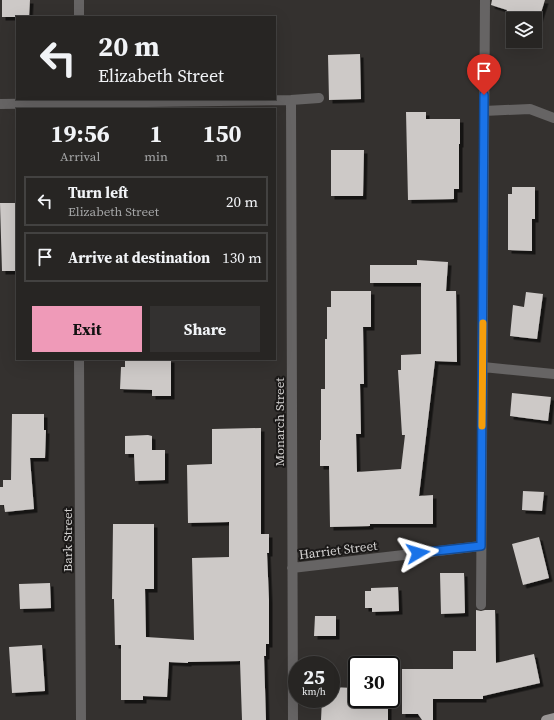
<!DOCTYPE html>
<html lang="en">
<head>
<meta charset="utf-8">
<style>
  body { margin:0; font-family:"Source Serif 4",serif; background:#333130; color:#f1f3f6; height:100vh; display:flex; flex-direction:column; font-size:15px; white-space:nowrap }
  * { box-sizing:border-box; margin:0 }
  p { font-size:13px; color:#a4a5a6 }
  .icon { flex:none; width:22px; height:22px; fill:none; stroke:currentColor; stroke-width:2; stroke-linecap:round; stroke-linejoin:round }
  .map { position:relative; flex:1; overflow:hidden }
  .side { position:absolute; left:16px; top:108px; width:260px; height:252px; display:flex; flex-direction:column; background:#272523; border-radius:0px; box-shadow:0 4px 16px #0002,0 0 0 1px #434241 }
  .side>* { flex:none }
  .guide { position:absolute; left:16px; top:16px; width:260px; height:84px; border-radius:0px; box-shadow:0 4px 16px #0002,0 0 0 1px #434241; background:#272523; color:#f1f3f6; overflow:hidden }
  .buttons { position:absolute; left:506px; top:12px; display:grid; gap:8px }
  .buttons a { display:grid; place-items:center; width:36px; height:36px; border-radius:0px; background:#272523; box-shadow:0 4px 16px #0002,0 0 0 1px #434241; font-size:20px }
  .speed { position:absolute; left:288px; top:656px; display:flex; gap:8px; font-size:20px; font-weight:700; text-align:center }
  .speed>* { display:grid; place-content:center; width:52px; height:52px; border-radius:50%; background:#272523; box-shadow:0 4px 16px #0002,0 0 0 1px #434241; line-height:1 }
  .speed small { font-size:10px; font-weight:400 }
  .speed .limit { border:2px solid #111; border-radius:6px; background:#fff; color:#111 }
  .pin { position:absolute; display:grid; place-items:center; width:34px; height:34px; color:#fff; margin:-41px -17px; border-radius:50% 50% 50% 0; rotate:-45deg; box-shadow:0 0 4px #0007 }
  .pin .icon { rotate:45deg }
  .me { position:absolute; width:44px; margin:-22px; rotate:83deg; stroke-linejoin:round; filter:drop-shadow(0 0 3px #0008) }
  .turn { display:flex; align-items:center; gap:14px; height:84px; padding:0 16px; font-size:18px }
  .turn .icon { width:52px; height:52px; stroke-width:2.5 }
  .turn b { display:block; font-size:28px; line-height:34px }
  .eta { display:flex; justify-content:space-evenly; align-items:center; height:68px; text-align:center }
  .eta b { font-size:24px; font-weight:700; line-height:28px }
  .action { display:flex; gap:8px; margin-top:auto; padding:8px 16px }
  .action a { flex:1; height:46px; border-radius:0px; background:#ef9ab8; color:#111; font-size:16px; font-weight:700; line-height:46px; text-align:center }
  .action a+a { background:#333130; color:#f1f3f6 }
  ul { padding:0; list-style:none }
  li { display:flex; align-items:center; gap:12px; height:50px; margin:0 8px 6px; padding:0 8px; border:2px solid #434241; border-radius:0px }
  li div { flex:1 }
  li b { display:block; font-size:15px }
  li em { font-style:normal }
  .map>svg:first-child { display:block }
  .building { fill:#cdc9c7; filter:url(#shadow) }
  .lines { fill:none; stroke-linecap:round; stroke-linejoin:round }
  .street { stroke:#666464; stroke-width:10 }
  .primary { stroke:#9a9696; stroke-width:10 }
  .route-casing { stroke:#114b97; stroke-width:10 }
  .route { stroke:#1a73e8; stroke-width:7 }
  .slow { stroke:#f59e0b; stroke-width:7 }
  .labels { text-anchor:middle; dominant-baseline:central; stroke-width:4; stroke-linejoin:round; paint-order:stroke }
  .street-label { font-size:13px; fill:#d3d1d0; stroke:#1b1918 }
</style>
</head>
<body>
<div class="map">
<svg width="554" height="720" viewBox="0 0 554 720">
  <defs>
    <filter id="shadow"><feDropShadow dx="3.5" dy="3.5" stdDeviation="0" flood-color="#0009"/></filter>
  </defs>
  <rect width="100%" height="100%" fill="#34312f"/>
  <path class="building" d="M2 0H30L29 17H2Z
    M492 0H545L539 19 535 18V19H513V21L505 18 507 10 491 5Z
    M360 54 361 99 329 100 328 55Z
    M406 112H426V119H460V144H459V189H454V199L408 200Z
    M331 150H364L363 196H331Z
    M512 187H535V219H532V251L508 250V194H512Z
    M0 203H17V271H2Z
    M417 260 448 262 446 291H456L457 362 435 361 419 496 433 495V524H370V526L330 527 329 466H320V440H321V389H325V339H327V307H331V291H371V327H363L364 384H360L361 434H356L357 472 401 469 405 435H402L398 370H401V355L421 354V283H370V265H417Z
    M526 292 543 294 537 339 510 336 513 305 524 307Z
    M125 359H171V396H152V390L120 389 121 367H125Z
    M512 393 551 397 548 421 510 416Z
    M12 414H44V430H46L45 458H30L34 509 5 512 4 505H0V487H3V480H11Z
    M261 428V534H269V553H267L269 600V644H266V656H264L266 720H242L240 661 188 662V663L169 662 167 697 143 696V700H121V645H115L114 599H112L113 524H154V589H145L146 637 194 640 192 558 229 557V522L188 523 187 465 212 464V429Z
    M148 435 152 436V450H165V480L135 481 134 454H125V436Z
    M523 491 544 492 542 511 522 510Z
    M539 537 549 578 523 585 512 544Z
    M440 573H464L465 613 441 614Z
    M50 583 51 608 20 609 19 584Z
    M398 587 399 611 372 612V608H365V591H371V588Z
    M476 610 481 611 485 610H495L496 663 534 654 540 683 483 696V699H433V720H422L418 714H402V669H453V651H476Z
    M315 616H336V636H314Z
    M42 645 45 691 12 693 9 647Z
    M331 687 354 688V699H388V720H321L322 699H331Z"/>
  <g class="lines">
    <path class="street" d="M79 17V0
      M291 100 293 720
      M0 104 291 100 319 98
      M484 111 530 109 554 118
      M79 359 81 720
      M483 367 554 374
      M292 568 481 546
      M481 605 485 0"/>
    <path class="primary" d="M546 720 554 718"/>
  </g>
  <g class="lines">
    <g class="route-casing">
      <path id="route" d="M418 553 481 546 484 95"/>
    </g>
    <use href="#route" class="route"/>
    <path class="slow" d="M482 426 483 323"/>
  </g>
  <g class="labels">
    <g class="street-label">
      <text transform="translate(279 422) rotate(-90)">Monarch Street</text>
      <text transform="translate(67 540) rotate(-90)">Bark Street</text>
      <text transform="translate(338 550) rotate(-7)">Harriet Street</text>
    </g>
  </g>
</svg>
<div class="buttons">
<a><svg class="icon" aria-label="layers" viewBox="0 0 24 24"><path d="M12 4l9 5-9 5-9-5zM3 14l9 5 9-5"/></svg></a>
</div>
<div class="speed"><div>25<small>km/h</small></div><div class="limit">30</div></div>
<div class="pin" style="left:484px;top:95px;background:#d93025"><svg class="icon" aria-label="arrive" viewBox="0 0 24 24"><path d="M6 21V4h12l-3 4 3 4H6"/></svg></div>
<svg class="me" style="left:418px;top:553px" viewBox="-20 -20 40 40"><path d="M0-17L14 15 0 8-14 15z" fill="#1a73e8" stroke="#fff" stroke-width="4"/></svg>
<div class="guide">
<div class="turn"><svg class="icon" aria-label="left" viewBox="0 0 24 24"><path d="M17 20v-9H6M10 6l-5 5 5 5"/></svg><div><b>20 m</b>Elizabeth Street</div></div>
</div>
<section class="side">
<div class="eta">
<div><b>19:56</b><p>Arrival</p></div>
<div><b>1</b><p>min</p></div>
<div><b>150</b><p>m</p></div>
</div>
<ul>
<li><svg class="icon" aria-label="left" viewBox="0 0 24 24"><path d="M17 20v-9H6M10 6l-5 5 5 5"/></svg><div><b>Turn left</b><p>Elizabeth Street</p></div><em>20 m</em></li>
<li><svg class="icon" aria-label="arrive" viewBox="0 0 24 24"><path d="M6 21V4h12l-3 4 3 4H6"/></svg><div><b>Arrive at destination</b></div><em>130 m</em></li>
</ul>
<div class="action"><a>Exit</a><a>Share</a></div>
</section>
</div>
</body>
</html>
